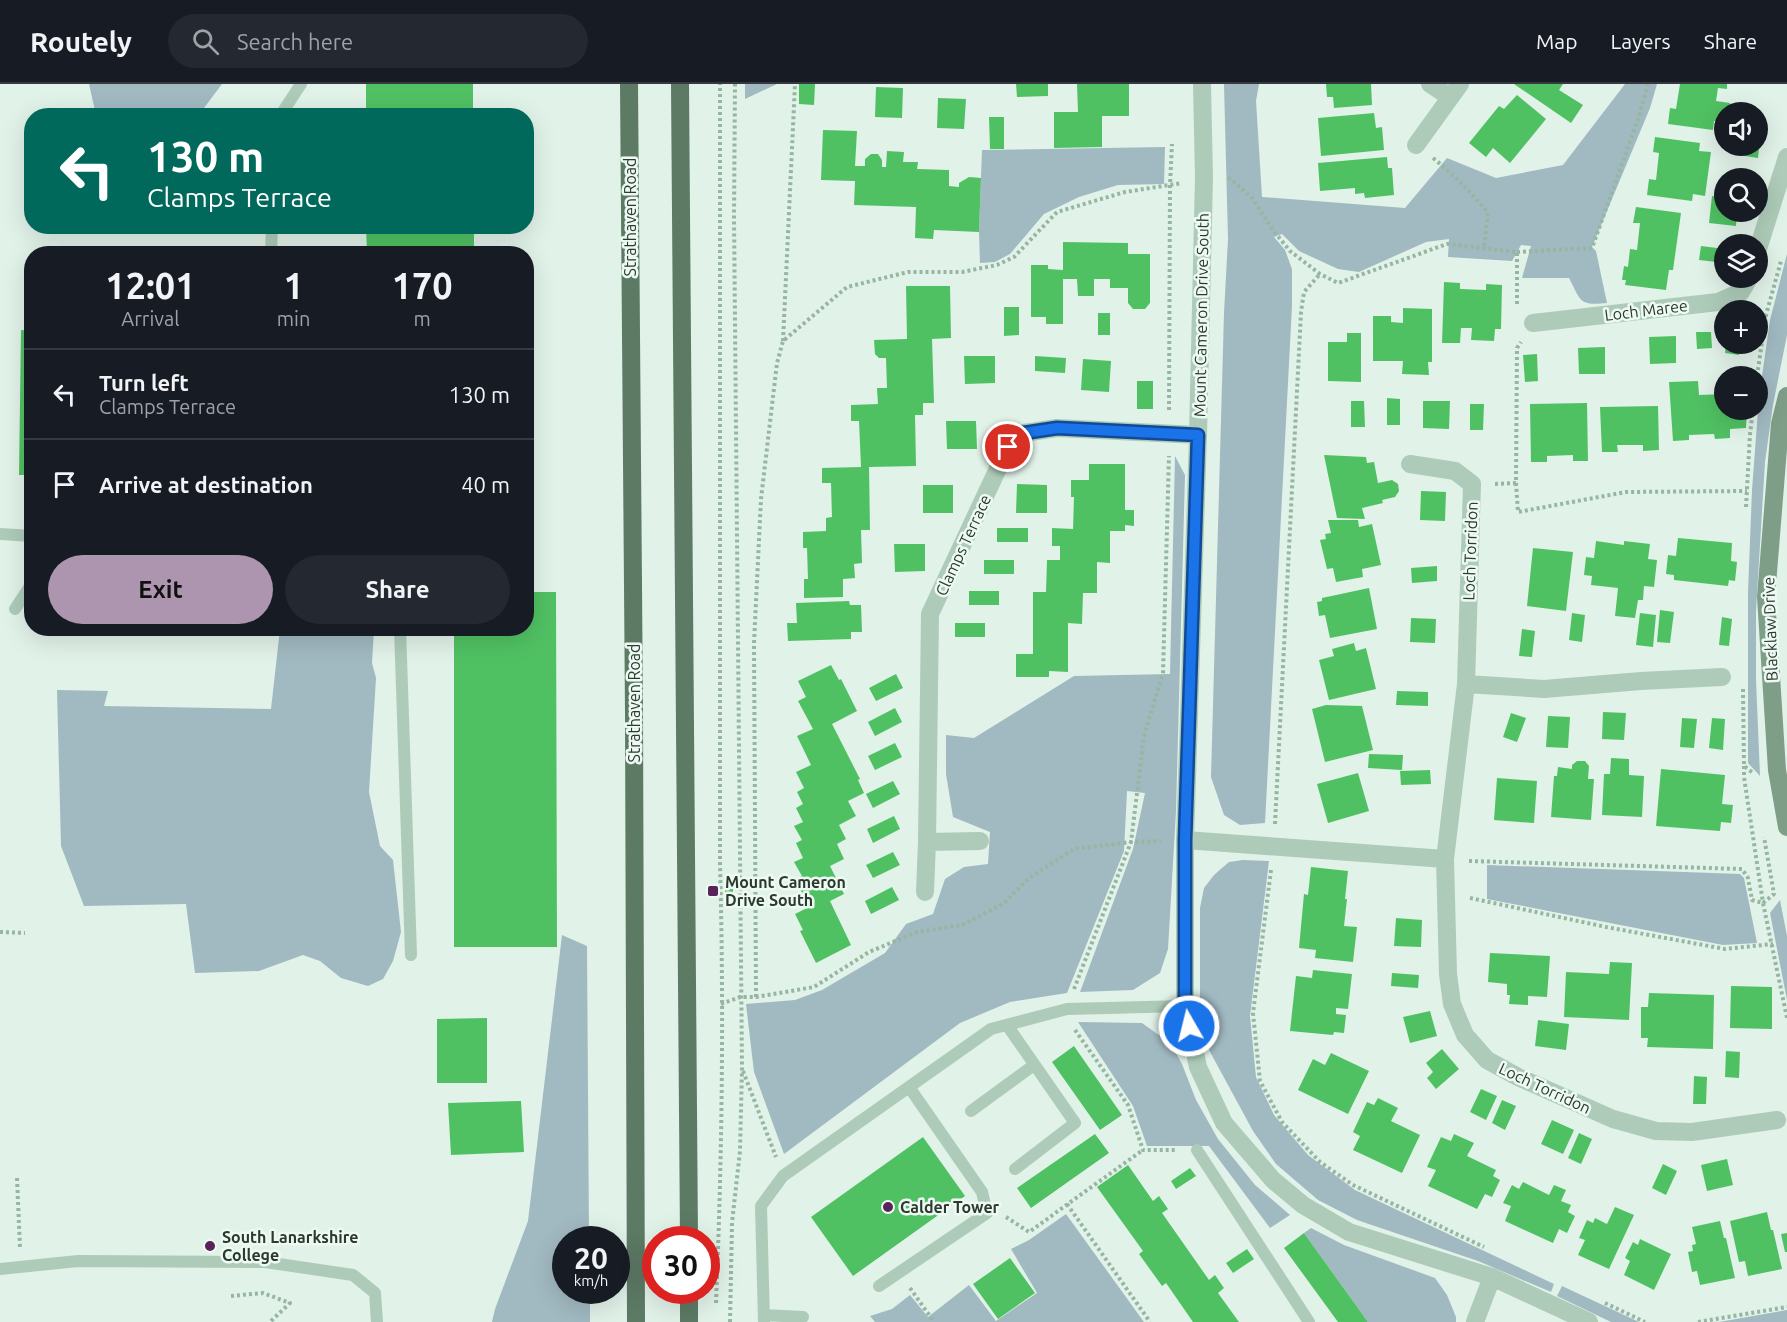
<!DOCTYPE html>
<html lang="en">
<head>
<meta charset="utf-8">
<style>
  body { margin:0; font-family:Ubuntu,sans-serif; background:#242831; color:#f1f3f6; height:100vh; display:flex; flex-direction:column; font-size:22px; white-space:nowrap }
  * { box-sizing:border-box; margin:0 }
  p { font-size:20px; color:#9ea1a6 }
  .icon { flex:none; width:33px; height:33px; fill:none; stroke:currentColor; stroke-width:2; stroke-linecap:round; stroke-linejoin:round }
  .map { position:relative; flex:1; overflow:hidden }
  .details { position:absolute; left:24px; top:162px; width:510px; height:390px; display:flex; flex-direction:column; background:#171b24; border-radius:24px; box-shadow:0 6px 24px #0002 }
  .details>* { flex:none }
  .guide { position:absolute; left:24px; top:24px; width:510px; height:126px; border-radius:24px; box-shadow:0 6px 24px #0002; background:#00695c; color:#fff; overflow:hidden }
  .buttons { position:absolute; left:1714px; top:18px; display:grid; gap:12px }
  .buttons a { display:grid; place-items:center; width:54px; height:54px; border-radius:50%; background:#171b24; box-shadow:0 6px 24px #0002; font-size:30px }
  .speed { position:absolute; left:552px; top:1142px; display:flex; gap:12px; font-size:30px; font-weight:700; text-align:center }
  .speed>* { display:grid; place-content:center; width:78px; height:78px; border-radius:50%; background:#171b24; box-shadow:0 6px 24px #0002; line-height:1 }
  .speed small { font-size:15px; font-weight:400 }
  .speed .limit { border:9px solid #d22; background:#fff; color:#111 }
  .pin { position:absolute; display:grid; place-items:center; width:51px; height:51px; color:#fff; margin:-26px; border:3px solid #fff; border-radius:50%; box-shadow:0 2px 6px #0007 }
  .me { position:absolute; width:66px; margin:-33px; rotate:352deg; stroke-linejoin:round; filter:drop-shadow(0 0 4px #0008) }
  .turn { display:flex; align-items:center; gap:21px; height:126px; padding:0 24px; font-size:27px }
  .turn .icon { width:78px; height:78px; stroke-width:2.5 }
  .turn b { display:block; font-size:42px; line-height:51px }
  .eta { display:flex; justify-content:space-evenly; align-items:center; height:102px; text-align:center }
  .eta b { font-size:36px; font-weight:600; line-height:42px }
  .primary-button { display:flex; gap:12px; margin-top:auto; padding:12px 24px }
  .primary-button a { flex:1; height:69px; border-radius:36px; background:#ad95af; color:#111; font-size:24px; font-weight:600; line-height:69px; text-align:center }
  .primary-button a+a { background:#242831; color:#f1f3f6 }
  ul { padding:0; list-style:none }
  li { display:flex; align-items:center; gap:18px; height:90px; padding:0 24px; border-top:2px solid #363941 }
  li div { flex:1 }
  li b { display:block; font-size:22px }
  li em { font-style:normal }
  header { display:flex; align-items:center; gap:36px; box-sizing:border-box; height:84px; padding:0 30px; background:#171b24; border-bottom:2px solid #363941 }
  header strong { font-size:28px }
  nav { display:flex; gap:33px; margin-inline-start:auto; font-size:21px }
  .search { width:420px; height:54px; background:#242831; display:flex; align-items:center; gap:15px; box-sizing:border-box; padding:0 21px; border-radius:33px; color:#9ea1a6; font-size:22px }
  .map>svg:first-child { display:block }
  .green { fill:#a1b9c1 }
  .building { fill:#50c163 }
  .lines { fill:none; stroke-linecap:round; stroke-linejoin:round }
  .path { stroke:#97b6a2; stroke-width:4; stroke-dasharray:3 3; stroke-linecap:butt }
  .lane { stroke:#adcbb8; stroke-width:12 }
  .street { stroke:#adcbb8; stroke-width:18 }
  .secondary { stroke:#7e9e87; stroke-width:18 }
  .primary { stroke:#5d7a65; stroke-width:18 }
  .route-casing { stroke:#114b97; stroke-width:15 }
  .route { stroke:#1a73e8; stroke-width:10 }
  .poi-dot { fill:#592259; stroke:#edfaf3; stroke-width:2 }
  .labels { text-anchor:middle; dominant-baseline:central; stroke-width:5; stroke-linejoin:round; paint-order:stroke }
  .street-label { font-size:16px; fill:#2b392e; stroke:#edfaf3 }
  .poi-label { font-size:16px; font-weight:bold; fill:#2b392e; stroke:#edfaf3; text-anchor:start }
</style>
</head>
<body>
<header>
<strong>Routely</strong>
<div class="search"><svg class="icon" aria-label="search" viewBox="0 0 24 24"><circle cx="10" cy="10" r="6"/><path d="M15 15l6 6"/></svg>Search here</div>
<nav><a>Map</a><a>Layers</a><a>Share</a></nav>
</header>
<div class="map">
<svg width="1787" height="1238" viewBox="0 0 1787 1238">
  <rect width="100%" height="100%" fill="#e1f2e9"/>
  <path class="green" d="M89 0H222L198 32 96 31Z
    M745 0H777L745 15Z
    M1224 0H1259L1256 17 1262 113 1405 124 1447 74 1496 94 1563 81 1625 0H1657L1650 24 1592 163 1596 167 1607 219C1579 222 1581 217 1569 194H1522L1531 162 1521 161 1512 177 1448 173 1449 155 1426 158 1359 188 1338 185 1299 167 1282 150 1274 153 1285 166 1292 185V222L1265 739 1240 741 1224 731 1211 693 1224 229 1228 155Z
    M1165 63 1164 100 1118 101 1079 113 1044 130 1010 170 995 178 980 179 979 148 982 66Z
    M1787 170V251L1773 321 1765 378 1756 527V596L1760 692 1748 679V508L1752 406 1759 313 1770 236Z
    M1175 372 1185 391 1176 727 1168 865 1160 889 1133 906 1080 908 1133 765 1145 709 1127 707 1124 767 1067 909 1010 918 960 939 784 1070 754 988 746 920 795 916 822 906 885 869 906 840 933 830 945 795 964 783 988 780 990 748 953 733 946 690V651L974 654 1074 592 1170 590Z
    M280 545H374L372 579 376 594 369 708 380 762 393 776 401 848 393 877 383 895 368 902 341 894 320 877 303 871 259 887 195 889 186 820 84 822 61 762 57 606 108 607 104 622 271 625Z
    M1243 776 1269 777 1250 932 1256 993 1274 1031 1308 1071 1355 1106 1554 1200 1551 1208 1478 1177 1357 1136 1318 1116 1276 1080 1253 1047 1209 966 1200 921V824L1204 804 1214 791 1229 778Z
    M1487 781 1740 790 1744 794 1757 859 1723 861 1487 815Z
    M1780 816 1787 852V916L1770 829Z
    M562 851 587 862 589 1155H566V1206H590V1238H492L495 1225 528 1137Z
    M1078 938 1142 939 1170 959 1182 980 1196 1016 1218 1055 1255 1101 1290 1131 1270 1144 1209 1062H1147L1133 1022Z
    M1066 1130 1144 1238H875L870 1232 892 1225 910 1211 928 1233 969 1201 996 1237 1037 1209 1011 1165 1029 1156Z
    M1311 1144 1344 1161 1435 1194 1447 1211 1456 1233V1238H1368L1304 1149Z
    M1562 1202 1639 1238H1611L1557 1212Z
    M1787 1226V1238H1719Z"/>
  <path class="building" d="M366 0H473V32H366Z
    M799 0H815L814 21 799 20Z
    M1016 0H1048V12L1017 13Z
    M1077 0H1129V32H1102V63L1054 64V28H1078Z
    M1326 0H1371L1372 21 1334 24 1333 13H1327Z
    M1514 0H1563L1559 6 1583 21 1571 39Z
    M1680 0H1727V5L1718 4 1716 17 1730 19 1729 28H1725V39L1714 37 1713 46 1668 40 1670 24 1676 25Z
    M876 3 903 4 902 34 875 33Z
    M1517 11 1546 35 1510 79 1493 64 1486 73 1469 59 1499 22 1504 25Z
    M938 14 966 15 964 45 937 44Z
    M1374 29 1376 44 1382 43 1384 66 1321 72 1318 34Z
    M989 33H1004V65H990Z
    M823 46 857 47 855 82H865V75L871 70H878L882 76V83H886L887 67 904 68 903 78H918L917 85 949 86V102L959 103V99L969 93 981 94 979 148 934 146 933 155 915 154 916 123 854 121 855 97 821 96Z
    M1758 46H1761L1758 74 1731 70 1733 62H1758Z
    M1655 53 1700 59 1699 67 1711 68 1705 112 1693 110 1692 117 1647 111 1649 95 1656 96 1659 69 1653 68Z
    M1387 73 1388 84H1392L1394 111 1365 114 1364 109 1355 110V104L1320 107 1318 79Z
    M1712 112 1725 113V128H1737L1736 142 1709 139Z
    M1636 123 1681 129 1673 186H1669L1666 206 1625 201 1626 196H1622L1624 182 1628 183 1630 165 1637 166 1640 139H1633Z
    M366 142H474V170H367Z
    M1063 158 1128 159V170H1150V219L1145 225H1133L1128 219V204H1110V195H1094V212H1078L1077 195H1063V240H1046V233H1031V181H1048V185L1063 186Z
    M1701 162 1725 165V179L1699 176Z
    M1444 198 1460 199V205L1486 206V200L1502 201 1501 245H1495L1494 257 1471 256 1472 244H1461L1460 259H1442Z
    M906 202H950L951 254 932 255 934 319H923V331H915L916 382 869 383 870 446H861L862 479 854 480 855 494 843 495V513L804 514V495H808L807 464H803V448L826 447V434L832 433 831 399H822V384L861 383 859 337H851V321L878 320 877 304H887L886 274H879L875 270 874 256 907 255Z
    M1004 223H1019V251L1004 252Z
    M1403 224 1432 225V278H1428L1429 291 1402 290 1403 277H1373V232H1391V238L1403 239Z
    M1098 229H1110V251H1098Z
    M21 246 32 247V391H19Z
    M1696 248H1711L1712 264 1697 265Z
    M1347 249H1361V298L1328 297V258H1347Z
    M1676 252V279L1650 280 1649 253Z
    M1726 260H1740L1739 271 1725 269Z
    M1605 263V290H1579L1578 264Z
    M1537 270 1538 297 1525 298 1523 271Z
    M964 272H995V299L965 300Z
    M1035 272 1066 274 1065 289 1035 287Z
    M1083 275 1111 277 1109 308 1081 306Z
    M1137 297H1153V325H1137Z
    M1698 297 1699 311 1725 310V326H1747L1746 344 1730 345V354L1715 355 1714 350 1689 351V356L1673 357 1669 298Z
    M1387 314 1400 315V341H1387Z
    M1351 317H1364L1365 343H1351Z
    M1423 317H1450L1449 345 1423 344Z
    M1587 319 1588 377H1573V371L1547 372V378H1531L1530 320Z
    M1470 320H1484L1483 346H1470Z
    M1658 322 1659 366 1643 367V361H1617L1618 368H1602L1600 323Z
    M946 337H976L977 365H947Z
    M1324 371 1366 373 1367 379 1374 378 1378 399 1392 396 1398 400 1399 407 1395 413 1382 416 1383 419 1362 424 1365 435 1337 434Z
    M1089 380H1125V426H1134V442L1125 441V447H1110V479L1097 478V509H1083L1082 540 1068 539V588L1049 587V593H1016V570H1033V508H1046L1047 476H1060V462H1052V444L1073 445 1074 413H1071V396H1089Z
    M1017 400 1047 401V429H1016Z
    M923 401H953V429H923Z
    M1421 407 1446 408 1445 437 1420 436Z
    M1328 436H1358L1359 443 1372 440 1381 481 1362 485 1363 493 1336 498 1333 484 1327 485 1320 456 1326 455 1325 450 1331 449Z
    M997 444H1028V458H997Z
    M1678 454 1732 459 1731 477 1737 478 1735 497 1729 496 1728 502 1674 496V491L1666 490 1668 471 1676 472Z
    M1596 457 1624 461V457L1650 460 1648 475 1657 476 1654 503 1644 502 1643 516H1638L1635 534 1615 532 1618 504 1591 501 1592 492 1584 491 1586 473 1594 474Z
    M894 460H925V487L895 488Z
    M1533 464 1573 468 1566 527 1527 522Z
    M984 476H1014V490H984Z
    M1437 482V497L1412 499 1411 484Z
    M1369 504 1377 545 1330 554 1325 531 1319 532 1317 518 1322 517V514Z
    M969 507H999V521H969Z
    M526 508H556L557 863H454V544H526Z
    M849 517 850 521H861L862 548H851V555L788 557 787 539H797L796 519Z
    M1660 526 1674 528 1670 559 1657 558Z
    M1572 529 1585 531 1582 558 1569 556Z
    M1640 529 1656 531 1653 563 1636 561Z
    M1722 533 1732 535 1729 562 1719 561Z
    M1411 534 1436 535 1435 559 1410 558Z
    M955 539H985V553H955Z
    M1522 545 1535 547 1532 573 1519 572Z
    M1354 559 1356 567 1366 564 1376 605 1329 616 1319 576 1334 572 1332 565Z
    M831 581 839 596 841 595 857 627 832 640 860 695 858 696 864 709 848 717 856 732 839 741 846 755 837 760 844 775 830 782 844 810 830 817 851 861 816 879 800 847 803 846 795 830 809 823 795 795 802 792 794 778 803 774 796 759 802 756 794 742 803 738 796 724 803 720 797 708 804 704 796 688 811 681 797 652 813 645 798 617 806 613 798 597Z
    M896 590 903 604 876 617 869 604Z
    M1397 607 1428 608V622L1396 621Z
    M1326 621 1362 622 1373 666 1325 678 1312 625Z
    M895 624 902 638 875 652 868 638Z
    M1603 628 1626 629 1624 656 1602 655Z
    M1511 629 1526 634 1517 658 1503 653Z
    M1548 632 1570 633 1568 664 1546 663Z
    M1682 634 1697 635 1694 664 1680 663Z
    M1712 634 1725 635 1723 666 1709 664Z
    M895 659 902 673 875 686 868 672Z
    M1369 670 1403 671 1402 686 1368 684Z
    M1611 674 1629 675V691L1644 692 1642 733 1602 731 1604 690H1610Z
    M1577 677H1585L1589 682 1588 695H1594L1591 736 1551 733 1554 692H1557L1558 683 1572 685V681Z
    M1661 685 1725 691 1722 720 1733 721 1731 739 1721 738 1720 747 1656 742Z
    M1430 686 1431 700 1401 701 1400 687Z
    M1358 689 1369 727 1328 739 1317 700Z
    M1497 694 1537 697 1534 739 1494 736Z
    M893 697 900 710 873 724 866 710Z
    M894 732 900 745 873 759 867 745Z
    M893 768 900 781 873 794 866 781Z
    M1311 783 1348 787 1345 815H1347L1344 842 1357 843 1353 878 1315 874 1316 866 1299 864 1304 810 1308 811Z
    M725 801H733V819H725Z
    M892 803 899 816 871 830 865 817Z
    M1396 834 1422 836 1421 863 1394 862Z
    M1490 869 1550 872 1547 913 1528 912V921L1509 920 1510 911H1507V900L1488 898Z
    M1610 878 1632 879 1629 936 1564 933 1566 888 1609 890Z
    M1313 886 1352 890 1348 925 1336 924V930L1346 931 1344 949 1334 948 1333 951 1290 947 1296 892 1312 894Z
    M1392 889 1419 891 1418 904 1391 902Z
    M1731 902 1772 903V945L1730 944Z
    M1649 909 1714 911 1713 965 1647 963 1648 954H1641V923H1648Z
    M1430 927 1437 952 1410 959 1403 933Z
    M487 934V999H437V935Z
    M1538 936 1569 940 1566 966 1535 962Z
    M1074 962 1122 1031 1100 1046 1052 978Z
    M1442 965 1459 985 1436 1005 1427 994 1433 988 1426 979Z
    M1726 967 1740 968 1739 994 1725 993Z
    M1331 969 1369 987 1348 1030 1298 1006 1313 975 1325 981Z
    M1694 992 1707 993 1706 1020H1693Z
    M1481 1005 1497 1012 1486 1036 1470 1028Z
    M1378 1014 1398 1024 1391 1037 1420 1051 1402 1089 1353 1066 1360 1052 1353 1048 1367 1018 1374 1021Z
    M1502 1016 1516 1022 1505 1046 1492 1039Z
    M521 1017 524 1068 451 1071 448 1019Z
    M1552 1036 1574 1046 1563 1070 1541 1060Z
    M1579 1049 1592 1055 1581 1080 1568 1074Z
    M1095 1050 1109 1069 1031 1124 1017 1104Z
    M1454 1050 1474 1059 1467 1072 1496 1086 1493 1092 1500 1096 1492 1113 1485 1110 1477 1125 1428 1102 1436 1086 1427 1083 1441 1053 1451 1057Z
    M923 1053 965 1112 853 1192 811 1133Z
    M1727 1075 1733 1101 1707 1107 1701 1081Z
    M1663 1080 1677 1087 1666 1111 1652 1104Z
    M1128 1081 1153 1117 1159 1112 1168 1125 1162 1129 1209 1196 1215 1191 1224 1204 1218 1209 1239 1238H1193L1166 1199 1162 1202 1139 1170 1143 1167 1097 1103Z
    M1190 1084 1196 1092 1176 1105 1171 1097Z
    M1523 1098 1549 1111 1554 1101 1566 1106 1561 1117 1571 1121 1568 1128 1575 1132 1567 1149 1559 1145 1553 1159 1505 1137 1511 1122 1503 1119 1512 1101 1519 1105Z
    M1615 1123 1634 1131 1609 1185 1578 1171 1585 1156 1579 1154 1587 1136 1593 1139 1595 1134 1607 1140Z
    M1767 1128 1771 1146H1773L1782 1185 1748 1192 1745 1177 1739 1178 1730 1137Z
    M1720 1137 1724 1154H1726L1735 1194 1700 1201 1697 1187 1692 1188 1688 1168 1693 1167 1692 1161 1696 1160 1692 1143Z
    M1304 1149 1368 1238H1338L1284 1164Z
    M1787 1149V1168H1785L1781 1150Z
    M1640 1155 1671 1170 1654 1206 1624 1191 1630 1177 1625 1174 1633 1158 1638 1161Z
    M1247 1165 1254 1175 1233 1189 1226 1179Z
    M1010 1174 1035 1209 998 1235 973 1200Z"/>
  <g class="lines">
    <path class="path" d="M1433 74C1454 91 1471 108 1488 129L1484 164
      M1228 94 1231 95 1252 114 1273 146 1290 167 1320 190 1338 199 1447 160 1517 168V221
      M1517 168 1592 164 1638 35 1648 0
      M1758 233 1766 231
      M783 257 795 0
      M1757 292 1766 231 1781 177
      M1169 326 1170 101 1172 60
      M1516 399 1518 428 1626 408 1747 407
      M1495 400 1516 399 1517 264 1521 258
      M1746 423 1750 350 1753 326
      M1743 605 1744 682 1753 689
      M1744 682V693L1763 819
      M1275 740 1301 228 1304 208 1320 190
      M1469 777 1742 785 1748 794 1752 816 1763 819 1787 934
      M1271 786 1253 929 1260 997 1282 1038 1320 1078 1353 1101 1484 1163
      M1470 814 1606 843 1725 865 1773 860
      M1763 819 1774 810 1764 753
      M0 848 25 849
      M1074 905 1131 758 1144 652 1163 589 1169 372
      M756 913 754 559 761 415 777 279 783 257 847 203 908 188H962L997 181 1014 173 1057 128 1125 108 1182 99
      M721 920 740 913H756L814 903 869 868 917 848 962 841 1003 820 1029 794 1074 765 1131 758 1161 757
      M1075 946 1128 1021 1143 1066H1176
      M743 987 776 1073
      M17 1094 20 1164
      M1067 1120 1150 1238
      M1006 1133 1029 1148 1143 1066
      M910 1204 934 1238
      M231 1212 263 1209 290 1219 271 1237 272 1238
      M716 1219C722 1073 724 927 720 780V0
      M1605 1219 1645 1238
      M730 1238 732 1139 740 1067 742 984 734 131 735 0
      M1698 1238 1787 1223"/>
    <path class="lane" d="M280 32 301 0
      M271 170 272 142
      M0 450 32 452
      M15 525 32 499
      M400 544 411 871
      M1007 941 1075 1039 1015 1085
      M971 1027 1034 981
      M1197 1066 1309 1238
      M0 1185 78 1177 265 1178 353 1191 375 1209 377 1238
      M879 1202 987 1129 982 1108 909 1003
      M764 1231 803 1233
      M764 1238 761 1122 783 1092 991 945 1067 925 1185 922"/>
    <path class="street" d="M1202 0 1204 93 1198 351 1185 756V922L1198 983 1224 1039 1273 1096 1303 1121 1349 1148 1492 1193 1589 1238
      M1430 0 1450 13
      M1416 61 1460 0
      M1758 165 1787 73
      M1533 239 1718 218 1741 208 1749 194
      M1410 380 1455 387 1472 400 1466 600 1445 775 1448 890 1452 920 1465 951 1487 976 1518 993 1613 1035 1656 1047 1692 1048 1777 1036
      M1466 600 1544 605 1641 597 1722 593
      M1185 756 1445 775
      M927 758 980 757
      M925 808 927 758 930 530 1008 363 1024 349 1057 344 1198 351
      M1475 1238 1492 1193"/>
    <path class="secondary" d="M1787 312 1780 340 1766 513 1777 686 1787 743"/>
    <path class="primary" d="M629 0 634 627 636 1238
      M680 0 689 1155
      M689 1206V1238"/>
  </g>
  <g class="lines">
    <g class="route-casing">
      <path id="route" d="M1008 363 1024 349 1057 344 1198 351 1185 756V922L1189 942"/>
    </g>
    <use href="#route" class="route"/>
  </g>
  <g class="poi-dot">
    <rect x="707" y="801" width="12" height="12" rx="3"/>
    <circle cx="888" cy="1123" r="6"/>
    <circle cx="210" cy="1162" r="6"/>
  </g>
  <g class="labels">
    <g class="street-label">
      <text transform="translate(630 133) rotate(-90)">Strathaven Road</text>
      <text transform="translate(1646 226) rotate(-7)">Loch Maree</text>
      <text transform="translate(1201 231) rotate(-89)">Mount Cameron Drive South</text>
      <text transform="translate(963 461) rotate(-65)">Clamps Terrace</text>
      <text transform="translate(1470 467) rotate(-88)">Loch Torridon</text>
      <text transform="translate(1770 545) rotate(-92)">Blacklaw Drive</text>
      <text transform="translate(634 619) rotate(-90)">Strathaven Road</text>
      <text transform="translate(1545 1004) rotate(25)">Loch Torridon</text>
    </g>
    <g class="poi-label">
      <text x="725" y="798">Mount Cameron<tspan x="725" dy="18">Drive South</tspan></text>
      <text x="900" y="1123">Calder Tower</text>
      <text x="222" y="1153">South Lanarkshire<tspan x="222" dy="18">College</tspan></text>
    </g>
  </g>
</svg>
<div class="buttons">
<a><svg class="icon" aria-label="sound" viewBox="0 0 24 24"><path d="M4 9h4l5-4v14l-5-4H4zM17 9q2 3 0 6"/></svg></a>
<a><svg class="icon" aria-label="search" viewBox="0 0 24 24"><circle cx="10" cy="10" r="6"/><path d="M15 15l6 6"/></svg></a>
<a><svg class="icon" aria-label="layers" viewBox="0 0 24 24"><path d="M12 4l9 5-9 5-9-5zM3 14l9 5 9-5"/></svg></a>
<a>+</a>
<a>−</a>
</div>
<div class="speed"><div>20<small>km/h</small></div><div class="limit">30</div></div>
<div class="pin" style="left:1008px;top:363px;background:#d93025"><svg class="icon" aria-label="arrive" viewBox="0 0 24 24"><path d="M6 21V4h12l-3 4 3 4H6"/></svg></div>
<svg class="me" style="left:1189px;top:942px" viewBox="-20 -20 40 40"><circle r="17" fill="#1a73e8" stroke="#fff" stroke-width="3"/><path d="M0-11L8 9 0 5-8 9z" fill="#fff"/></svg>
<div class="guide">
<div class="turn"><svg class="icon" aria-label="left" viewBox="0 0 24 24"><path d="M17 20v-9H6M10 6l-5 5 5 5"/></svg><div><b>130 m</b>Clamps Terrace</div></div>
</div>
<section class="details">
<div class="eta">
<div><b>12:01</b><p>Arrival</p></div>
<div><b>1</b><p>min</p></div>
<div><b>170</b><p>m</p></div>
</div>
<ul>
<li><svg class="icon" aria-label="left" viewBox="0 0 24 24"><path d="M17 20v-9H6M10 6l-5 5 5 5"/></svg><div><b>Turn left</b><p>Clamps Terrace</p></div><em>130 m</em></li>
<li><svg class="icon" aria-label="arrive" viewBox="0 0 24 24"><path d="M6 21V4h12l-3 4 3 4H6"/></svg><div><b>Arrive at destination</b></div><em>40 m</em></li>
</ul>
<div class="primary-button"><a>Exit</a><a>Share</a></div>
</section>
</div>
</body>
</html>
